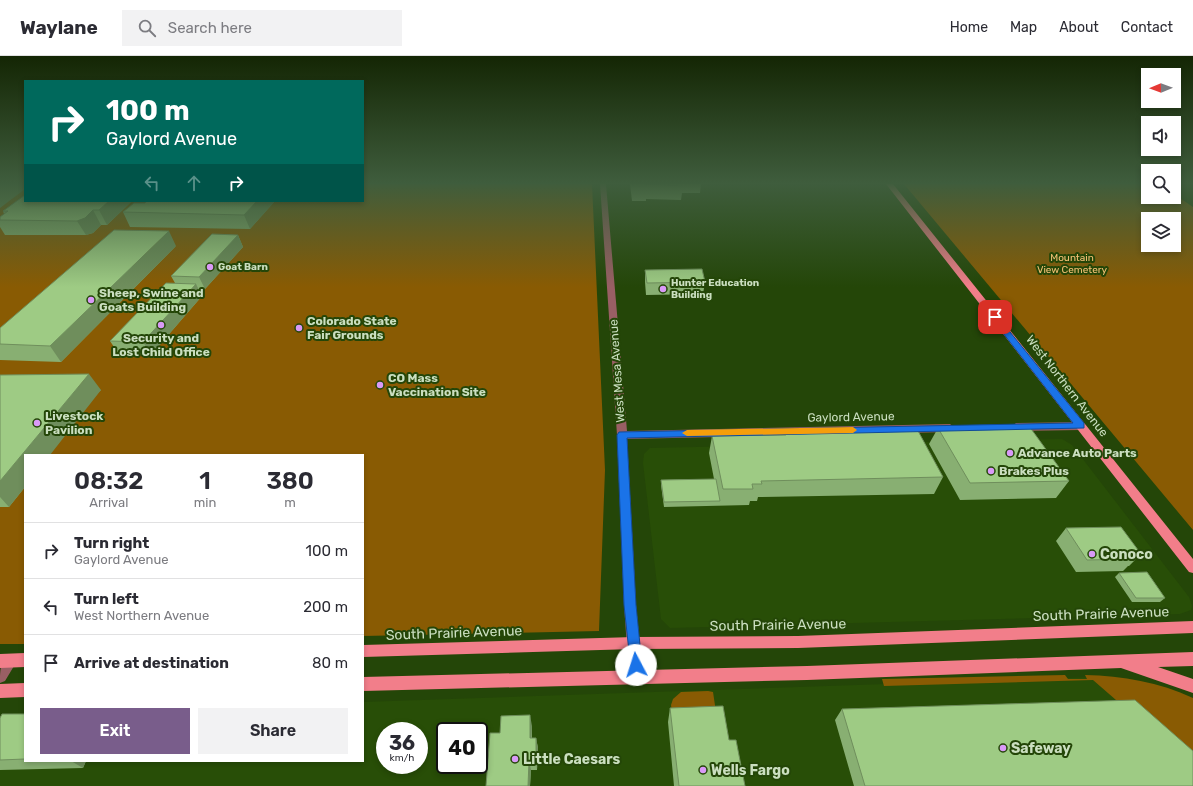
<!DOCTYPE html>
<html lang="en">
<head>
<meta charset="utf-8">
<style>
  body { margin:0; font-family:Rubik,sans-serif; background:#f2f2f3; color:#2b2b33; height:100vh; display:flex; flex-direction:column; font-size:15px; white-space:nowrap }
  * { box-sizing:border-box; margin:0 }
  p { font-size:13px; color:#7c7c81 }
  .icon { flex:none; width:22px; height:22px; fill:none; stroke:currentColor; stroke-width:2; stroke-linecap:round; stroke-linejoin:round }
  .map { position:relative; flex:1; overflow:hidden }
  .side { position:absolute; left:24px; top:398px; width:340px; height:308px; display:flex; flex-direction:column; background:#fff; border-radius:0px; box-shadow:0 2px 6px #0003 }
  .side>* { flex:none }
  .guide { position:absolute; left:24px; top:24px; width:340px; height:122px; border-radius:0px; box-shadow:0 2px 6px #0003; background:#00695c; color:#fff; overflow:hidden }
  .needle { width:26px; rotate:269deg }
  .tools { position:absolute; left:1141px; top:12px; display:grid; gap:8px }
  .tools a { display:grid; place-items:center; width:40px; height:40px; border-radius:0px; background:#fff; box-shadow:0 2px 6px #0003; font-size:20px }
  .speed { position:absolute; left:376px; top:666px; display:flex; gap:8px; font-size:20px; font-weight:700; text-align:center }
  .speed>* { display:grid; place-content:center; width:52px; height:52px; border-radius:50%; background:#fff; box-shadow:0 2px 6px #0003; line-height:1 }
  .speed small { font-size:10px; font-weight:400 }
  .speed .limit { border:2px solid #111; border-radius:6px; background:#fff; color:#111 }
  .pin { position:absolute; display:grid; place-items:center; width:34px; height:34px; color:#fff; margin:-17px; border-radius:8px; box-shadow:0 2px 6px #0006 }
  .me { position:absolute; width:44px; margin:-22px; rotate:355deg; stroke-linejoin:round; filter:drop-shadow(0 0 3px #0008) }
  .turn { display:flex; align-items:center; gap:14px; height:84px; padding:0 16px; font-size:18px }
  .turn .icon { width:52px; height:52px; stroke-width:2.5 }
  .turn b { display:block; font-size:28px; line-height:34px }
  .lanes { display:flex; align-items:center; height:38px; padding:0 16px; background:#0003; justify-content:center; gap:20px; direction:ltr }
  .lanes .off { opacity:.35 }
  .eta { display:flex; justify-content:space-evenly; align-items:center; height:68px; text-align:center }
  .eta b { font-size:24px; font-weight:600; line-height:28px }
  .cta { display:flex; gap:8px; margin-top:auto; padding:8px 16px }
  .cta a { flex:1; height:46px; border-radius:0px; background:#795d8b; color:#fff; font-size:16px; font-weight:600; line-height:46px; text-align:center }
  .cta a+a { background:#f2f2f3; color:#2b2b33 }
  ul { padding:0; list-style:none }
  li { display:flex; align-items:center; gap:12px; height:56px; padding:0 16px; border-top:1px solid #e1e1e2 }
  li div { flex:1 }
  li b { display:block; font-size:15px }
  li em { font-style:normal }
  header { display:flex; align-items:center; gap:24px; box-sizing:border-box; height:56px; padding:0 20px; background:#fff; border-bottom:1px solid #e1e1e2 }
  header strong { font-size:19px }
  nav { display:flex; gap:22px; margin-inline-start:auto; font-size:14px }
  .search { width:280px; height:36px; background:#f2f2f3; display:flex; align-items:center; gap:10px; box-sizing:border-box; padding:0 14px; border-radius:0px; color:#7c7c81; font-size:15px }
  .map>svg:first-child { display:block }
  .built { fill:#284e07; fill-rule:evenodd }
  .green { fill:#895b03; fill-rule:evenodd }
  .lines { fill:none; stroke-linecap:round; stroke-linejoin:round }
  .minor { fill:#995f64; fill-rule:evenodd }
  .major { fill:#f27e8a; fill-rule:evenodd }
  .wall { fill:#88af72 }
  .shaded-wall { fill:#6f8e5c }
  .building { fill:#9ecb84; stroke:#6f8e5c }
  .route { fill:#1a73e8; stroke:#114b97 }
  .slow { fill:#f59e0b }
  .poi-dot { fill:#d99af7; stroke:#244608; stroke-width:1.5 }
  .labels { text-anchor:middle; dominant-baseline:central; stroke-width:4; stroke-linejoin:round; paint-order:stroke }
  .far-park-label { font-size:10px; fill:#f8c378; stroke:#244608 }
  .far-poi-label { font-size:10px; font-weight:bold; fill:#cbdfc0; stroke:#244608; text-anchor:start }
  .poi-label { font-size:12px; font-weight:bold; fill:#cbdfc0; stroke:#244608; text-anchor:start }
  .street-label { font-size:12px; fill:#cbdfc0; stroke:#244608 }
  .near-poi-label { font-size:14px; font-weight:bold; fill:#cbdfc0; stroke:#244608; text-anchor:start }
  .near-street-label { font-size:14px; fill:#cbdfc0; stroke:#244608 }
</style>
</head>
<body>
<header>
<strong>Waylane</strong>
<div class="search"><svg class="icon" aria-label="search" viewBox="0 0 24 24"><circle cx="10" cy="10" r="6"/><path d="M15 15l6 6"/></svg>Search here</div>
<nav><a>Home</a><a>Map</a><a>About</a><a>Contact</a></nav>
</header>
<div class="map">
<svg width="1193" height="730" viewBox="0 0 1193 730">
  <rect width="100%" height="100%" fill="#244608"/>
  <path class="built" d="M1062 383 1072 389 1189 541 1192 550 1191 554 1180 558 670 572 661 563 643 407 644 398 650 392Z
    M1093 621 1167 635 1193 730H0V669L13 657H25V705H363V646ZM385 675H419V709H385ZM445 675H479V709H445Z"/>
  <path class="green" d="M0 128H25V145H363V128H592L605 414 599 575 363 580V399H25V588H0Z
    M904 128H1148V141H1174V138L1193 151V474ZM1148 163H1174V189H1148Z
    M1065 619 1068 623H1087L1085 619C1123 620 1159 626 1193 642V711L1093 624 884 630 882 623Z
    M708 635 713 636 716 656 672 657 671 649 673 643 681 636Z"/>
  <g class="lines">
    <path class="minor" d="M600 128H606L627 375 950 368 955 372 950 376 627 383 636 549 643 620 641 625 636 627 631 625 629 620 624 549 617 379Z
      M1081 366 1086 370 1081 374 1016 375 1011 371 1016 367Z
      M10 598 15 600 17 605 5 625 0 627C0 616 0 603 10 598Z"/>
    <path class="major" d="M886 128H893L1193 503V517L1189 516Z
      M1193 565V577L798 592 634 593 363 601V589L634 581 798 580Z
      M1193 596V610L1158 611 1193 623V637L1121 612 807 624 363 635V621L807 610Z
      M25 597V611L0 612V598Z
      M25 627V641L0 642V628Z"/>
  </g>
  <path class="wall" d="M630 128H701L700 137H682L681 144 646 143V145H632Z
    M132 145 107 169H101L93 177 86 179H5L0 171V161L4 158 3 155Z
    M147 145H275L250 173 130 171 123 156 145 147Z
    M238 179 243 191 205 233H199L202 240 151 299 118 297 110 285 175 227 171 220Z
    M176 190 61 306 0 304V272Z
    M645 214 705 226 703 238 646 239 645 226Z
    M0 319 101 334 25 399V431L9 451H0Z
    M938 372 1069 425 1056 442 960 444 929 388Z
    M785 375 943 421 934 438 758 441 757 445H750L749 449 664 451 661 429V424L714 423 709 397 712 380 784 379Z
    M1066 472 1141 498 1129 510H1128L1123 515 1076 516 1056 485Z
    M1119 517 1165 542 1160 546H1132L1115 521Z
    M670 652 729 684 745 730H674L668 666Z
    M842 653 1193 730H854L835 664Z
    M25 658V705H86L83 712 0 714V662Z
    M532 670V682H536L538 692 537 714H531L530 730H486L500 677Z"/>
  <path class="shaded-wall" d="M0 128H25V133L0 152Z
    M109 145H132L107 169 99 154Z
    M257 145H275L250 173 244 159Z
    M93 154 101 169 93 177 86 179 77 165Z
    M169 175 176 190 61 306 50 290Z
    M238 179 243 191 205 233 199 221Z
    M196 228 202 240 151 299 143 286Z
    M89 318 101 334 50 399H25V431L9 451 0 441V425Z
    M530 659 532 670 531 692 530 682Z
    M536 682 538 692 537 714 536 705Z
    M71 705H86L83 712Z
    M529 705 531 714 530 730H528Z"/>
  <path class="building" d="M633 128H682V130L646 128 647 130H633Z
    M25 139V145H109L99 154H93L85 162 77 165 0 164V161L8 155H3Z
    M147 145H257L244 159 123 156 134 147H145Z
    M114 174 169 175 50 290 0 288V272Z
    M212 178 238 179 199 221 171 220Z
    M702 213 705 226 647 227 645 214Z
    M166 227 196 228 143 286 110 285Z
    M89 318 0 425V319Z
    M1029 370 1069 425 970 427 938 372Z
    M917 373 943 421 761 425 762 428H752L753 433H723L712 380 786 379 785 375Z
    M716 423 720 445 664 446 661 424Z
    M1121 471 1141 498H1132L1136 503 1087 504 1066 472Z
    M1147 516 1165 542H1136L1119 517Z
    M1135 644 1193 695V730H865L842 653Z
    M723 650 729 684H736L745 730H679L670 652Z
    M2 658H25V703L0 704V662Z
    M530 659V682H536V705H529L528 730H486L490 677H500L501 660Z"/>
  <linearGradient id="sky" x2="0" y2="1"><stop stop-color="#142604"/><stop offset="0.55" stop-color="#3f5d3d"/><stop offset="1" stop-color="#3f5d3d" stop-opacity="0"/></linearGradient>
  <rect width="1193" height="231" fill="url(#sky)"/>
  <path class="route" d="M992 260H997L1084 367V372L627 382 636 549 642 609 640 614 636 615 631 614 624 549 617 379 619 376 1073 367 992 263Z"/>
  <path class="slow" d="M853 371 857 374 853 377 687 380 682 377 687 374Z"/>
  <g class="poi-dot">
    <circle cx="210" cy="211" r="4"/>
    <circle cx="663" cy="233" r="4"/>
    <circle cx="91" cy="244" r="4"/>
    <circle cx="161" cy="269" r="4"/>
    <circle cx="299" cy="272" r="4"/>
    <circle cx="380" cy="329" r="4"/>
    <circle cx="37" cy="367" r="4"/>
    <circle cx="1010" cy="397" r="4"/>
    <circle cx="991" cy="415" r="4"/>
    <circle cx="1092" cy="498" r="4"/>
    <circle cx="1003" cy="692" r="4"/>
    <circle cx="515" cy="703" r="4"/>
    <circle cx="703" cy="714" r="4"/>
  </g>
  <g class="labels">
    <g class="far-park-label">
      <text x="1072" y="202">Mountain<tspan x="1072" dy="12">View Cemetery</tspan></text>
    </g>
    <g class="far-poi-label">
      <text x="218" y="211">Goat Barn</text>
      <text x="671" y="227">Hunter Education<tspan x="671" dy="12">Building</tspan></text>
    </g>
    <g class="poi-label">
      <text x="99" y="237">Sheep, Swine and<tspan x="99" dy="14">Goats Building</tspan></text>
      <text x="307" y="265">Colorado State<tspan x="307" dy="14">Fair Grounds</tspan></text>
      <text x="161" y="282" text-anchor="middle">Security and<tspan x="161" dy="14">Lost Child Office</tspan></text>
      <text x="388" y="322">CO Mass<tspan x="388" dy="14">Vaccination Site</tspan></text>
      <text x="45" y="360">Livestock<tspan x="45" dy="14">Pavilion</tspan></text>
      <text x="1018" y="397">Advance Auto Parts</text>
      <text x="999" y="415">Brakes Plus</text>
    </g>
    <g class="street-label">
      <text transform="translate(617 315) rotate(-94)">West Mesa Avenue</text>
      <text transform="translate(1067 330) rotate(52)">West Northern Avenue</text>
      <text transform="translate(851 361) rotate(-1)">Gaylord Avenue</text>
    </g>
    <g class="near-poi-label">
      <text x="1100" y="498">Conoco</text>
      <text x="1011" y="692">Safeway</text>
      <text x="523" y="703">Little Caesars</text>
      <text x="711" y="714">Wells Fargo</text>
    </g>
    <g class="near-street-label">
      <text transform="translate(1101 558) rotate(-2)">South Prairie Avenue</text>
      <text transform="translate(778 569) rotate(-1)">South Prairie Avenue</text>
      <text transform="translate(454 577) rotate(-2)">South Prairie Avenue</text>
    </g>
  </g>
</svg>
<div class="tools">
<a><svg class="needle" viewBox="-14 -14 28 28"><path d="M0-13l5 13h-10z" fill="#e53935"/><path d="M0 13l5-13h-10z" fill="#7c7c81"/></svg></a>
<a><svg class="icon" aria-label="sound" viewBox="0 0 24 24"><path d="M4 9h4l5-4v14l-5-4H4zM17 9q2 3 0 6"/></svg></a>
<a><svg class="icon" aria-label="search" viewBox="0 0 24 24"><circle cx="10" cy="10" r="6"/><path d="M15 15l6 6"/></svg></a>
<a><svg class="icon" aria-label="layers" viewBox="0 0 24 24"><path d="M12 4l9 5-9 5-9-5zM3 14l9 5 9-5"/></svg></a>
</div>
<div class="speed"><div>36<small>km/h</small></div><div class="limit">40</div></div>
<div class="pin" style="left:995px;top:261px;background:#d93025"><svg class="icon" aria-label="arrive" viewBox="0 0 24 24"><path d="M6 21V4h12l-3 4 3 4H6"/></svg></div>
<svg class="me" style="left:636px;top:609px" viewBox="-20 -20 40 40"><circle r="19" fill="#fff"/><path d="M0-13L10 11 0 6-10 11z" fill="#1a73e8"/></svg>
<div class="guide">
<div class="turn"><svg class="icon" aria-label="right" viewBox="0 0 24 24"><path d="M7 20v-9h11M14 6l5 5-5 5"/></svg><div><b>100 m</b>Gaylord Avenue</div></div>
<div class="lanes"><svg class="icon off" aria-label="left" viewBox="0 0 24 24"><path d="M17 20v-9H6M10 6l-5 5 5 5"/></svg><svg class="icon off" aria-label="ahead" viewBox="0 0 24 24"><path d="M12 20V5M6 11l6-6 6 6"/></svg><svg class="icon" aria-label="right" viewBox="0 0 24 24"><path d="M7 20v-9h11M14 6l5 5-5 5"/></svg></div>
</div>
<section class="side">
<div class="eta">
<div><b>08:32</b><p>Arrival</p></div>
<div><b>1</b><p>min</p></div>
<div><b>380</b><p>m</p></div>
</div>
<ul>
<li><svg class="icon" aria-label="right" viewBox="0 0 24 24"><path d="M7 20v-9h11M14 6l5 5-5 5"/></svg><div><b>Turn right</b><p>Gaylord Avenue</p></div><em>100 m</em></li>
<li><svg class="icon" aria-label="left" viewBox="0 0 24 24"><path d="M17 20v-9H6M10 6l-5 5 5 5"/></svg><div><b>Turn left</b><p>West Northern Avenue</p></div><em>200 m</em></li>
<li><svg class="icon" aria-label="arrive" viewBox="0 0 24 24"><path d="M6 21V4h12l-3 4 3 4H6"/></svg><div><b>Arrive at destination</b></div><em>80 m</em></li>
</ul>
<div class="cta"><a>Exit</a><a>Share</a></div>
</section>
</div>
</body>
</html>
